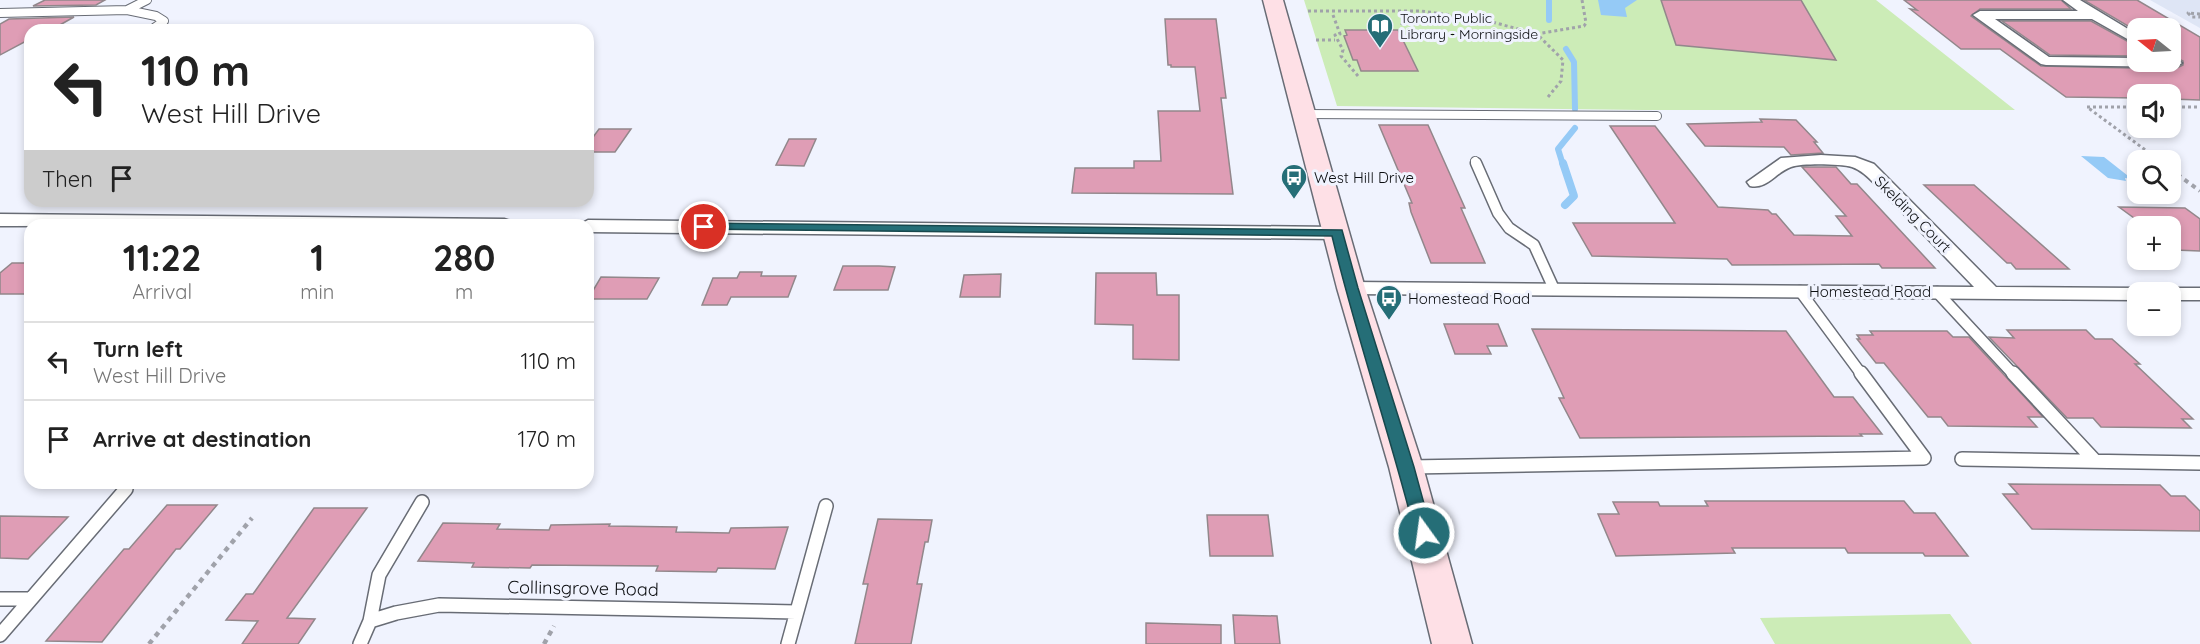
<!DOCTYPE html>
<html lang="en">
<head>
<meta charset="utf-8">
<style>
  body { margin:0; font-family:Quicksand,sans-serif; background:#f6f6f6; color:#222; height:100vh; display:flex; flex-direction:column; font-size:22px; white-space:nowrap }
  * { box-sizing:border-box; margin:0 }
  p { font-size:20px; color:#767676 }
  .icon { flex:none; width:33px; height:33px; fill:none; stroke:currentColor; stroke-width:2; stroke-linecap:round; stroke-linejoin:round }
  .map { position:relative; flex:1; overflow:hidden }
  .sheet { position:absolute; left:24px; top:219px; width:570px; height:270px; display:flex; flex-direction:column; background:#fff; border-radius:18px; box-shadow:0 3px 9px #0003 }
  .sheet>* { flex:none }
  .banner { position:absolute; left:24px; top:24px; width:570px; height:183px; border-radius:18px; box-shadow:0 3px 9px #0003; background:#fff; color:#222; overflow:hidden }
  .needle { width:39px; rotate:288deg }
  .buttons { position:absolute; left:2127px; top:18px; display:grid; gap:12px }
  .buttons a { display:grid; place-items:center; width:54px; height:54px; border-radius:12px; background:#fff; box-shadow:0 3px 9px #0003; font-size:30px }
  .pin { position:absolute; display:grid; place-items:center; width:51px; height:51px; color:#fff; margin:-26px; border:3px solid #fff; border-radius:50%; box-shadow:0 2px 6px #0007 }
  .me { position:absolute; width:66px; margin:-33px; rotate:346deg; stroke-linejoin:round; filter:drop-shadow(0 0 4px #0008) }
  .turn { display:flex; align-items:center; gap:21px; height:126px; padding:0 18px; font-size:27px }
  .turn .icon { width:78px; height:78px; stroke-width:2.5 }
  .turn b { display:block; font-size:42px; line-height:51px }
  .then { display:flex; align-items:center; height:57px; padding:0 18px; background:#0003; gap:12px; font-size:22px }
  .eta { display:flex; justify-content:space-evenly; align-items:center; height:102px; text-align:center }
  .eta b { font-size:36px; font-weight:700; line-height:42px }
  ul { padding:0; list-style:none }
  li { display:flex; align-items:center; gap:18px; height:78px; padding:0 18px; border-top:2px solid #e0e0e0 }
  li div { flex:1 }
  li b { display:block; font-size:22px }
  li em { font-style:normal }
  .map>svg:first-child { display:block }
  .built { fill:#dee5f5 }
  .green { fill:#ccecb7 }
  .water { fill:#95caf6 }
  .lines { fill:none; stroke-linecap:round; stroke-linejoin:round }
  .stream-far1 { stroke:#95caf6; stroke-width:6 }
  .stream { stroke:#95caf6; stroke-width:8 }
  .building { fill:#df9db5; stroke:#92878b; stroke-width:1.5 }
  .lane-far2-casing { stroke:#686c75; stroke-width:10 }
  .lane-far1-casing { stroke:#686c75; stroke-width:13 }
  .lane-casing { stroke:#686c75; stroke-width:16 }
  .street-casing { stroke:#686c75; stroke-width:3 }
  .secondary-casing { stroke:#686c75; stroke-width:3 }
  .path-far2 { stroke:#a0a2aa; stroke-width:3; stroke-dasharray:3 3; stroke-linecap:butt }
  .path-far1 { stroke:#a0a2aa; stroke-width:4; stroke-dasharray:4.5 4.5; stroke-linecap:butt }
  .path { stroke:#a0a2aa; stroke-width:4.5; stroke-dasharray:5 5; stroke-linecap:butt }
  .lane-far2 { stroke:#fff; stroke-width:8 }
  .lane-far1 { stroke:#fff; stroke-width:10 }
  .lane { stroke:#fff; stroke-width:13 }
  .street { fill:#fff; fill-rule:evenodd }
  .secondary { fill:#fee0e6; fill-rule:evenodd }
  .route { fill:#256e77; stroke:#18484d; stroke-width:1.5 }
  .labels { text-anchor:middle; dominant-baseline:central; stroke-width:6; stroke-linejoin:round; paint-order:stroke }
  .far-poi-label { font-size:14px; fill:#0c0e11; stroke:#f0f3fe; text-anchor:start }
  .poi-label { font-size:15px; fill:#0c0e11; stroke:#f0f3fe; text-anchor:start }
  .street-label { font-size:15px; fill:#0c0e11; stroke:#f0f3fe }
  .near-street-label { font-size:18px; fill:#0c0e11; stroke:#f0f3fe }
</style>
</head>
<body>
<div class="map">
<svg width="2200" height="644" viewBox="0 0 2200 644">
  <rect width="100%" height="100%" fill="#f0f3fe"/>
  <path class="built" d="M2150 0H2200V28Z"/>
  <path class="green" d="M1304 0H1876L2015 110H1643L1337 106Z
    M1950 614 1972 644H1775L1760 618Z"/>
  <path class="water" d="M1598 0H1637L1625 8 1627 17 1601 15Z
    M2081 156 2104 157 2132 179 2125 178 2126 181 2108 178Z"/>
  <g class="lines">
    <path class="stream-far1" d="M1549 0V20
      M1566 49 1574 62 1575 109
      M1563 165 1558 149 1575 128"/>
    <path class="stream" d="M1563 163 1574 196 1565 205"/>
  </g>
  <path class="building" d="M45 0H105L96 5 33 6Z
    M1661 0H1801L1836 60 1676 45Z
    M1904 0H2061L2071 9H1980L1971 16 2041 66 2175 69 2183 65V61L2170 55V28H2138V32L2084 0H2137L2200 37V100L2170 99V94H2138V98L2066 97 2000 49H1961L1910 9 1917 10Z
    M74 17 51 30H30V39L0 55V24L9 19Z
    M1165 19H1216L1226 98H1221L1233 194 1072 193 1075 168H1134V161H1161L1158 111H1200L1195 67H1171V65H1168Z
    M2002 21H2091L2138 47V56L2050 55Z
    M1345 30H1398L1418 71H1361L1357 60H1353L1344 36 1347 35Z
    M1760 119 1796 120 1817 142H1814L1823 153 1791 155 1784 147 1705 146 1687 124 1762 122Z
    M1379 125H1428L1465 208H1461L1485 263H1431L1411 212 1409 203H1412Z
    M1610 126H1655L1718 207 1768 210 1772 214H1776L1794 235 1852 236 1836 216H1846L1802 167H1836L1851 184H1857L1935 268H1882L1879 264 1732 265 1727 259 1592 256 1573 223H1675Z
    M599 129H631L615 152H588V144Z
    M789 139H816L804 166 776 165Z
    M1924 185H1974L2069 269H2016L2011 263H2007Z
    M2119 207 2185 208 2200 219V251L2175 250 2170 247V226H2145Z
    M12 263H30V294H0V273Z
    M843 266H879L895 267 888 290H834Z
    M740 272H762L761 276H796L788 297H731L727 305H702L713 278H737Z
    M1096 273H1156L1157 295H1179V360L1133 359V325L1095 324Z
    M1001 274 1000 297H960L964 275Z
    M601 277 659 278 647 299H588Z
    M1444 324H1498L1507 346H1487L1491 354H1455Z
    M1532 329 1786 331 1834 397H1853L1882 434H1860L1862 436 1580 438 1559 398H1564Z
    M2007 330H2086L2095 339H2112L2140 364H2135L2193 419H2182L2191 428 2101 427 2093 418H2067L1989 337 2014 338Z
    M1870 331H1947L1953 337H1969L2043 417H2028L2037 427 1948 426 1941 417H1928L1884 363H1876L1857 339H1860L1857 335H1873Z
    M2009 484 2160 485 2171 496H2185L2200 511V531L2032 529 2003 494H2018Z
    M1705 501H1904L1914 513H1935L1968 556H1925L1923 553H1848L1845 548H1732L1735 553 1616 556 1598 514H1619L1613 502H1658L1660 506H1708Z
    M167 505H217L180 549H176L102 642 46 641 124 549H129Z
    M314 508H367L287 618 315 619 298 644H242L258 621 226 620 246 594H253Z
    M1207 515H1268L1273 556H1210Z
    M0 516 68 517 28 559 0 558Z
    M878 519 932 520 928 542H925L917 584H922L911 644H855L868 584H863Z
    M443 523 500 524 497 529 549 530 551 525 610 524 609 526 677 527 676 532 729 533 731 528 788 527 775 569 718 568 716 572 656 571 658 566 532 565 530 568 472 567 474 563 418 561Z
    M1233 615 1277 616 1280 644H1235Z
    M1146 623 1221 625V644H1146Z"/>
  <g class="lines">
    <g class="lane-far2-casing">
      <path id="lane-far2" d="M127 10 156 16 164 21 151 30
        M0 13 127 10 147 0
        M1304 114 1657 116
        M1475 161 1477 165"/>
    </g>
    <g class="lane-far1-casing">
      <path id="lane-far1" d="M1476 163 1498 213 1509 228 1534 245 1554 289
        M1800 291 1862 375
        M1937 292 2014 375"/>
    </g>
    <g class="lane-casing">
      <path id="lane" d="M2013 373 2095 461
        M1962 459 2200 463
        M1410 467 1924 458 1861 373
        M0 599H28
        M370 621 396 613 439 605 796 612
        M0 635 126 489
        M360 644 370 621 379 575 422 502
        M788 644 826 506"/>
    </g>
    <g class="street-casing">
      <path id="street" d="M2063 0H2080L2138 35V45L2092 19H1995L2049 57 2138 58V62H2170V57L2182 63 2175 67 2046 65 2041 64 1973 15 1980 11H2078Z
        M1821 155 1855 157 1874 164 1996 287 2138 288 2147 292H2138V300L1351 294 1344 292 1341 288 1344 284 1351 282 1974 287 1875 184C1868 177 1861 170 1852 167 1840 164 1803 163 1791 167 1776 172 1767 190 1750 186L1747 182 1781 158Z
        M0 214 504 219 511 221 513 225 0 226Z
        M588 220 1338 227 1345 229 1347 233 1345 237 1338 239 588 232V225H579Z
        M2170 288H2200V300H2170V292H2161Z"/>
    </g>
    <g class="secondary-casing">
      <path id="secondary" d="M1263 0H1283L1365 288 1423 467 1472 644H1432L1389 467 1337 288Z"/>
    </g>
    <path class="path-far2" d="M1308 11H1421L1481 19 1537 34
      M2200 14 2188 13 2192 17H2200
      M1333 15 1340 34 1335 35 1343 50 1341 56 1358 76
      M1400 31 1405 15
      M1316 40H1335
      M1548 97 1561 81 1563 60 1537 34 1584 26 1586 23 1582 0
      M2138 107H2087L2159 160
      M2170 107H2200"/>
    <path class="path-far1" d="M2170 169 2200 191"/>
    <path class="path" d="M149 644 252 518
      M544 644 554 626"/>
    <use href="#lane-far2" class="lane-far2"/>
    <use href="#lane-far1" class="lane-far1"/>
    <use href="#lane" class="lane"/>
    <use href="#street" class="street"/>
    <use href="#secondary" class="secondary"/>
  </g>
  <path class="route" d="M704 223 1342 230 1358 288 1414 467 1432 533 1429 538 1424 540 1418 538 1415 533C1390 434 1356 336 1332 236L700 229V224Z"/>
  <defs>
    <g id="library-pin" transform="scale(1.35)"><path d="M0 17L-7.5 6A9.5 9.5 0 1 1 7.5 6Z" fill="#256e77" stroke="#f0f3fe"/><path d="M-6-4Q-3-5.5-.7-3.5V5Q-3 3-6 4ZM6-4Q3-5.5 .7-3.5V5Q3 3 6 4Z" fill="#fff"/></g>
    <g id="bus-pin" transform="scale(1.35)"><path d="M0 17L-7.5 6A9.5 9.5 0 1 1 7.5 6Z" fill="#256e77" stroke="#f0f3fe"/><path d="M-5-6H5V4H4V6H2V4H-2V6H-4V4H-5ZM-3.5-4V0h7V-4ZM-3.5 1.2v1.5H-2V1.2ZM2 1.2v1.5H3.5V1.2Z" fill="#fff"/></g>
  </defs>
  <g fill-rule="evenodd">
    <use href="#library-pin" x="1380" y="26"/>
    <use href="#bus-pin" x="1294" y="177"/>
    <use href="#bus-pin" x="1389" y="298"/>
  </g>
  <g class="labels">
    <g class="far-poi-label">
      <text x="1400" y="18">Toronto Public<tspan x="1400" dy="16">Library - Morningside</tspan></text>
    </g>
    <g class="poi-label">
      <text x="1314" y="177">West Hill Drive</text>
      <text x="1408" y="298">Homestead Road</text>
    </g>
    <g class="street-label">
      <text transform="translate(1913 214) rotate(45)">Skelding Court</text>
      <text x="1870" y="291">Homestead Road</text>
    </g>
    <g class="near-street-label">
      <text transform="translate(583 588) rotate(1)">Collinsgrove Road</text>
    </g>
  </g>
</svg>
<div class="buttons">
<a><svg class="needle" viewBox="-14 -14 28 28"><path d="M0-13l5 13h-10z" fill="#e53935"/><path d="M0 13l5-13h-10z" fill="#767676"/></svg></a>
<a><svg class="icon" aria-label="sound" viewBox="0 0 24 24"><path d="M4 9h4l5-4v14l-5-4H4zM17 9q2 3 0 6"/></svg></a>
<a><svg class="icon" aria-label="search" viewBox="0 0 24 24"><circle cx="10" cy="10" r="6"/><path d="M15 15l6 6"/></svg></a>
<a>+</a>
<a>−</a>
</div>
<div class="pin" style="left:704px;top:227px;background:#d93025"><svg class="icon" aria-label="arrive" viewBox="0 0 24 24"><path d="M6 21V4h12l-3 4 3 4H6"/></svg></div>
<svg class="me" style="left:1424px;top:533px" viewBox="-20 -20 40 40"><circle r="17" fill="#256e77" stroke="#fff" stroke-width="3"/><path d="M0-11L8 9 0 5-8 9z" fill="#fff"/></svg>
<div class="banner">
<div class="turn"><svg class="icon" aria-label="left" viewBox="0 0 24 24"><path d="M17 20v-9H6M10 6l-5 5 5 5"/></svg><div><b>110 m</b>West Hill Drive</div></div>
<div class="then">Then<svg class="icon" aria-label="arrive" viewBox="0 0 24 24"><path d="M6 21V4h12l-3 4 3 4H6"/></svg></div>
</div>
<section class="sheet">
<div class="eta">
<div><b>11:22</b><p>Arrival</p></div>
<div><b>1</b><p>min</p></div>
<div><b>280</b><p>m</p></div>
</div>
<ul>
<li><svg class="icon" aria-label="left" viewBox="0 0 24 24"><path d="M17 20v-9H6M10 6l-5 5 5 5"/></svg><div><b>Turn left</b><p>West Hill Drive</p></div><em>110 m</em></li>
<li><svg class="icon" aria-label="arrive" viewBox="0 0 24 24"><path d="M6 21V4h12l-3 4 3 4H6"/></svg><div><b>Arrive at destination</b></div><em>170 m</em></li>
</ul>
</section>
</div>
</body>
</html>
